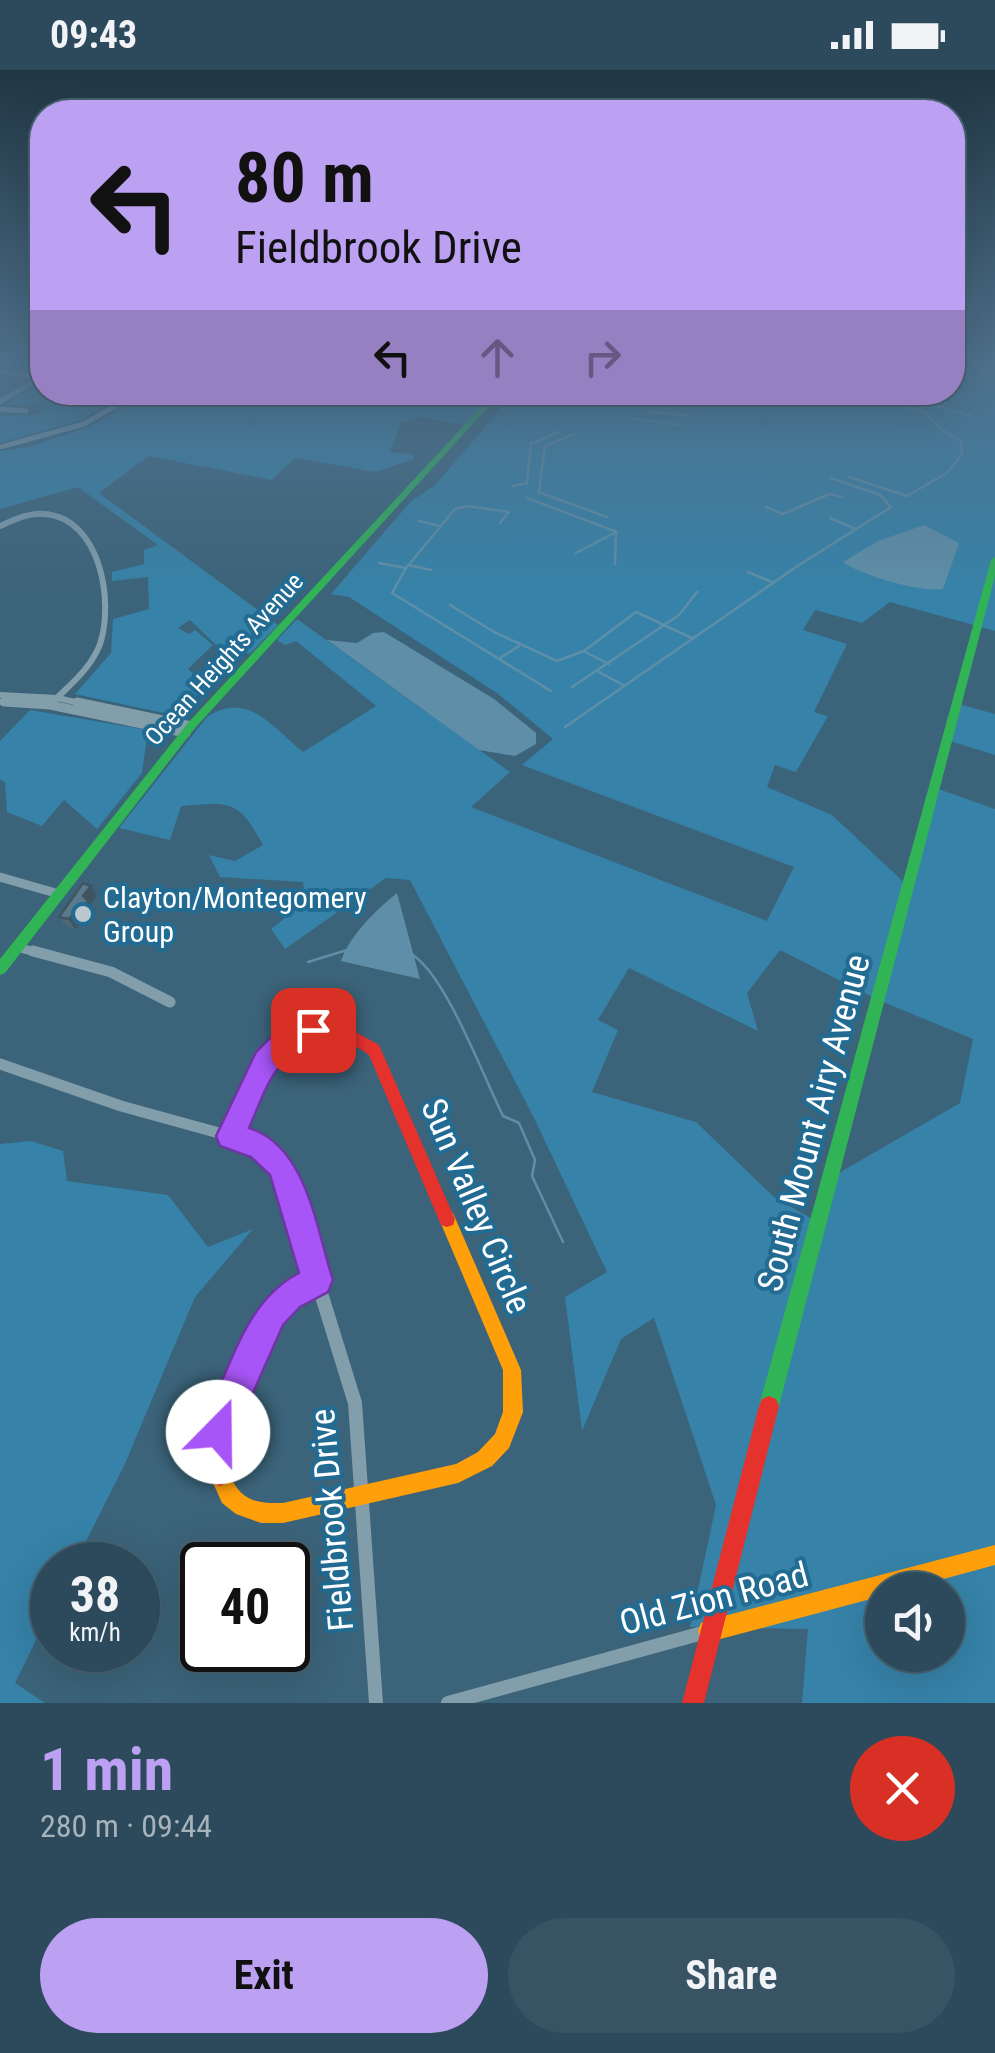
<!DOCTYPE html>
<html lang="en">
<head>
<meta charset="utf-8">
<style>
  body { margin:0; font-family:"Roboto Condensed",sans-serif; background:#385464; color:#f1f3f6; height:100vh; display:flex; flex-direction:column; font-size:38px; white-space:nowrap }
  * { box-sizing:border-box; margin:0 }
  p { font-size:32px; color:#a6b3bb }
  .icon { flex:none; width:55px; height:55px; fill:none; stroke:currentColor; stroke-width:2; stroke-linecap:round; stroke-linejoin:round }
  .map { position:relative; height:1633px; overflow:hidden }
  .side { display:flex; flex-direction:column; background:#2c4a5b; flex:1 }
  .side>* { flex:none }
  .banner { position:absolute; left:30px; top:30px; width:935px; height:305px; border-radius:40px; box-shadow:0 10px 40px #0002,0 0 0 2px #486271; background:#bca0f2; color:#111; overflow:hidden }
  .controls { position:absolute; left:865px; top:1502px; display:grid; gap:20px }
  .controls a { display:grid; place-items:center; width:100px; height:100px; border-radius:50%; background:#2c4a5b; box-shadow:0 10px 40px #0002,0 0 0 2px #486271; font-size:50px }
  .speed { position:absolute; left:30px; top:1472px; display:flex; gap:20px; font-size:50px; font-weight:700; text-align:center }
  .speed>* { display:grid; place-content:center; width:130px; height:130px; border-radius:50%; background:#2c4a5b; box-shadow:0 10px 40px #0002,0 0 0 2px #486271; line-height:1 }
  .speed small { font-size:25px; font-weight:400 }
  .speed .limit { border:5px solid #111; border-radius:15px; background:#fff; color:#111 }
  .pin { position:absolute; display:grid; place-items:center; width:85px; height:85px; color:#fff; margin:-42px; border-radius:20px; box-shadow:0 5px 15px #0006 }
  .me { position:absolute; width:110px; margin:-55px; rotate:22deg; stroke-linejoin:round; filter:drop-shadow(0 0 8px #0008) }
  .turn { display:flex; align-items:center; gap:35px; height:210px; padding:0 40px; font-size:45px }
  .turn .icon { width:130px; height:130px; stroke-width:2.5 }
  .turn b { display:block; font-size:70px; line-height:85px }
  .lanes { display:flex; align-items:center; height:95px; padding:0 40px; background:#0003; justify-content:center; gap:50px; direction:ltr }
  .lanes .off { opacity:.35 }
  .round { display:grid; place-items:center; flex:none; width:105px; height:105px; border-radius:52px; background:#385464 }
  .overview { display:flex; align-items:center; justify-content:space-between; height:170px; padding:0 40px }
  h1 { font-size:60px; font-weight:700; line-height:75px; color:#bca0f2 }
  .action { display:flex; gap:20px; margin-top:auto; padding:20px 40px }
  .action a { flex:1; height:115px; border-radius:60px; background:#bca0f2; color:#111; font-size:40px; font-weight:700; line-height:115px; text-align:center }
  .action a+a { background:#385464; color:#f1f3f6 }
  .status { display:flex; justify-content:space-between; align-items:center; height:70px; padding:0 50px; background:#2c4a5b; direction:ltr }
  .status svg { height:28px; fill:currentColor }
  .map>svg:first-child { display:block }
  .green { fill:#3682a8; fill-rule:evenodd }
  .water { fill:#5f8fa8 }
  .lines { fill:none; stroke-linecap:round; stroke-linejoin:round }
  .stream { stroke:#5f8fa8; stroke-width:2.5 }
  .street-far4 { stroke:#839eab; stroke-width:5 }
  .street-far3 { stroke:#839eab; stroke-width:6 }
  .street-far2 { stroke:#839eab; stroke-width:9 }
  .street-far1 { stroke:#839eab; stroke-width:11 }
  .street { stroke:#839eab; stroke-width:14 }
  .fast { fill:#30b455; fill-rule:evenodd }
  .slow { fill:#ff9f0a; fill-rule:evenodd }
  .jam { fill:#e5322d; fill-rule:evenodd }
  .wall { fill:#4d6978 }
  .shaded-wall { fill:#3f5561 }
  .building { fill:#5a7a8b; stroke:#3f5561; stroke-width:2.5 }
  .route { fill:#a855f7; stroke:#6d37a1; stroke-width:2.5 }
  .poi-dot { fill:#bac8d0; stroke:#226b92; stroke-width:4 }
  .labels { text-anchor:middle; dominant-baseline:central; stroke-width:8; stroke-linejoin:round; paint-order:stroke }
  .far-street-label { font-size:25px; fill:#fff; stroke:#226b92 }
  .poi-label { font-size:30px; fill:#fff; stroke:#226b92; text-anchor:start }
  .near-street-label { font-size:35px; fill:#fff; stroke:#226b92 }
</style>
</head>
<body>
<div class="status"><b>09:43</b><svg viewBox="0 0 49 12"><path d="M0 12V9h3v3zM5 12V6h3v6zM10 12V3h3v9zM15 12V0h3v12zM26 1h20v11H26zM47 4h2v5h-2z"/></svg></div>
<div class="map">
<svg width="995" height="1633" viewBox="0 0 995 1633">
  <rect width="100%" height="100%" fill="#3b6379"/>
  <path class="green" d="M953 297H989L995 301V561L890 532 862 553 815 540 803 560 847 574 814 642 828 646 796 702 775 695 767 717 832 745 908 816 933 717 995 739V1633H802L808 1559 690 1557 716 1435 654 1248 621 1269 582 1361 565 1227 607 1202 534 1048 410 810 386 808 285 879 271 859 306 832 303 812 220 807 209 785 235 791 263 775C238 729 231 732 181 736L170 770 119 758 207 647C248 620 271 656 303 682L376 636 296 571 285 575 277 570 297 549 510 702 471 737 767 851 794 797 522 695 553 669 497 623 349 527 331 524 411 431 434 416 508 331 503 326 506 323 952 322ZM780 880 878 930 973 969 960 1033 830 1108 821 1154 774 1127 696 1052 592 1022 618 960 598 950 629 898 758 961 747 923ZM882 1520H948V1585H882Z
    M39 312 42 322 123 326 78 351 0 373V346L38 345 43 338 34 334 6 335Z
    M422 322 416 328 439 336 452 330 429 325 487 332 465 355 420 347 401 353 390 382 413 385 414 389 375 402 295 388 272 410 149 386 99 423 278 555 250 584 215 574 190 550 178 558 189 564 195 560 213 575 188 599 210 618 164 643 75 624 111 583 113 549 149 539 148 507 112 511V502L144 494V480L158 475 78 417 0 439V381L28 377 91 356 146 323Z
    M955 633 995 644V685L946 670Z
    M30 640 148 660 142 703 97 759 64 730 42 756 7 742 5 712 0 710V671Z
    M31 1071 63 1081 67 1111 168 1125 208 1177 253 1159 195 1227 124 1396 74 1495H52V1538L15 1613 45 1633H0V1074Z"/>
  <path class="water" d="M924 455 959 473 943 519C922 523 860 505 843 492L878 471Z
    M384 562 494 629 536 663V674L515 686 479 680 327 570 357 573 373 563Z
    M397 823 420 909 341 891C350 865 376 840 397 823Z"/>
  <g class="lines">
    <path class="stream" d="M980 297 995 304
      M889 322 971 346
      M648 342 691 346
      M627 348 679 355
      M849 407 907 426 947 403 962 384 961 371 941 359 927 344 875 324
      M513 416 527 413 531 374 559 362
      M538 422 607 447
      M539 422 545 376 574 364
      M527 428 617 462
      M766 437 783 444 829 424 842 427
      M830 448 856 459
      M419 451 440 456
      M500 453 509 442 467 436 455 439 406 498 392 523 551 621
      M576 483 616 462 615 494
      M379 493 406 498
      M408 495 431 500
      M748 502 774 513
      M450 535 494 562 557 591 584 581 636 542 692 568
      M585 582 609 594
      M500 588 519 576
      M599 602 623 615
      M572 617 679 545 697 522
      M565 657 796 497 891 437 880 425 831 408
      M413 885C447 908 483 1006 503 1046L519 1053 535 1090 532 1106 563 1172
      M308 892 347 880"/>
    <path class="street-far4" d="M0 301 40 308
      M0 332 40 308
      M0 339 26 341
      M0 377 84 354 139 322
      M36 444H48"/>
    <path class="street-far3" d="M0 456C14 450 30 442 45 444 101 449 114 532 100 574 91 599 68 616 50 635
      M0 625 57 628 89 635
      M0 632 46 635"/>
    <path class="street-far2" d="M4 632 50 635 186 663
      M77 632 191 656
      M50 635 53 632
      M0 807 59 824
      M17 877 42 884"/>
    <path class="street-far1" d="M33 881 111 902 170 932
      M0 994 121 1036 255 1073 282 1096 317 1209"/>
    <path class="street" d="M316 1207 355 1333 376 1633
      M448 1633 706 1562"/>
    <path class="fast" d="M495 322H502L195 658 5 903 0 905V889L187 654Z
      M995 487V506L779 1336 776 1343 769 1346 762 1343 759 1336 991 490Z"/>
    <path class="slow" d="M447 1141 453 1143 521 1300 523 1342 509 1378 492 1396 458 1413 283 1453H261L236 1444 222 1433 210 1406 213 1399 220 1396 227 1399C239 1429 252 1434 283 1433L456 1394 478 1382 495 1364 503 1342V1300L439 1149 441 1143Z
      M995 1475V1495L903 1520H882V1526L709 1572 701 1569 698 1561 701 1553 709 1550Z"/>
    <path class="jam" d="M323 955 350 959 379 975 455 1149 453 1155 447 1157 441 1155 369 985C353 973 337 966 316 968 268 975 252 1033 236 1071L230 1074 224 1071 222 1066C245 1013 258 964 323 955Z
      M317 1201 323 1204 326 1210C320 1222 307 1227 298 1236 279 1255 263 1276 251 1299 239 1322 233 1348 230 1374 229 1388 232 1401 227 1413L220 1416 213 1413C207 1399 209 1382 212 1367 220 1307 260 1227 317 1201Z
      M769 1326 776 1329 779 1336 704 1633H682L759 1336 762 1329Z"/>
  </g>
  <path class="wall" d="M97 825 91 834 95 840 89 848 75 859 66 856 59 847Z"/>
  <path class="shaded-wall" d="M91 816 97 825 91 834 95 840 89 848 75 859 68 849Z"/>
  <path class="building" d="M83 813 91 816 83 826 88 831 82 839 68 849 59 847Z"/>
  <linearGradient id="sky" x2="0" y2="1"><stop stop-color="#203643"/><stop offset="0.56" stop-color="#4f718c"/><stop offset="1" stop-color="#4f718c" stop-opacity="0"/></linearGradient>
  <rect width="995" height="526" fill="url(#sky)"/>
  <path class="route" d="M313 948 322 951 326 960 322 968C274 986 268 1014 249 1058 307 1076 316 1158 333 1210L328 1222 300 1237 283 1255 230 1375 218 1380 206 1375 200 1362 206 1350C229 1298 246 1230 299 1203L270 1105 251 1087 220 1076 216 1066 256 982 279 959Z"/>
  <circle class="poi-dot" cx="83" cy="844" r="10"/>
  <g class="labels">
    <g class="far-street-label">
      <text transform="translate(224 589) rotate(-48)">Ocean Heights Avenue</text>
    </g>
    <g class="poi-label">
      <text x="103" y="827">Clayton/Montegomery<tspan x="103" dy="34">Group</tspan></text>
    </g>
    <g class="near-street-label">
      <text transform="translate(814 1053) rotate(-75)">South Mount Airy Avenue</text>
      <text transform="translate(476 1136) rotate(67)">Sun Valley Circle</text>
      <text transform="translate(332 1450) rotate(-95)">Fieldbrook Drive</text>
      <text transform="translate(714 1529) rotate(-15)">Old Zion Road</text>
    </g>
  </g>
</svg>
<div class="controls">
<a><svg class="icon" aria-label="sound" viewBox="0 0 24 24"><path d="M4 9h4l5-4v14l-5-4H4zM17 9q2 3 0 6"/></svg></a>
</div>
<div class="speed"><div>38<small>km/h</small></div><div class="limit">40</div></div>
<div class="pin" style="left:313px;top:960px;background:#d93025"><svg class="icon" aria-label="arrive" viewBox="0 0 24 24"><path d="M6 21V4h12l-3 4 3 4H6"/></svg></div>
<svg class="me" style="left:218px;top:1362px" viewBox="-20 -20 40 40"><circle r="19" fill="#fff"/><path d="M0-13L10 11 0 6-10 11z" fill="#a855f7"/></svg>
<div class="banner">
<div class="turn"><svg class="icon" aria-label="left" viewBox="0 0 24 24"><path d="M17 20v-9H6M10 6l-5 5 5 5"/></svg><div><b>80 m</b>Fieldbrook Drive</div></div>
<div class="lanes"><svg class="icon" aria-label="left" viewBox="0 0 24 24"><path d="M17 20v-9H6M10 6l-5 5 5 5"/></svg><svg class="icon off" aria-label="ahead" viewBox="0 0 24 24"><path d="M12 20V5M6 11l6-6 6 6"/></svg><svg class="icon off" aria-label="right" viewBox="0 0 24 24"><path d="M7 20v-9h11M14 6l5 5-5 5"/></svg></div>
</div>
</div>
<section class="side">
<div class="overview"><div><h1>1 min</h1><p>280 m · 09:44</p></div><a class="round" style="background:#d93025;color:#fff"><svg class="icon" aria-label="close" viewBox="0 0 24 24"><path d="M6 6l12 12M18 6L6 18"/></svg></a></div>
<div class="action"><a>Exit</a><a>Share</a></div>
</section>
</body>
</html>
